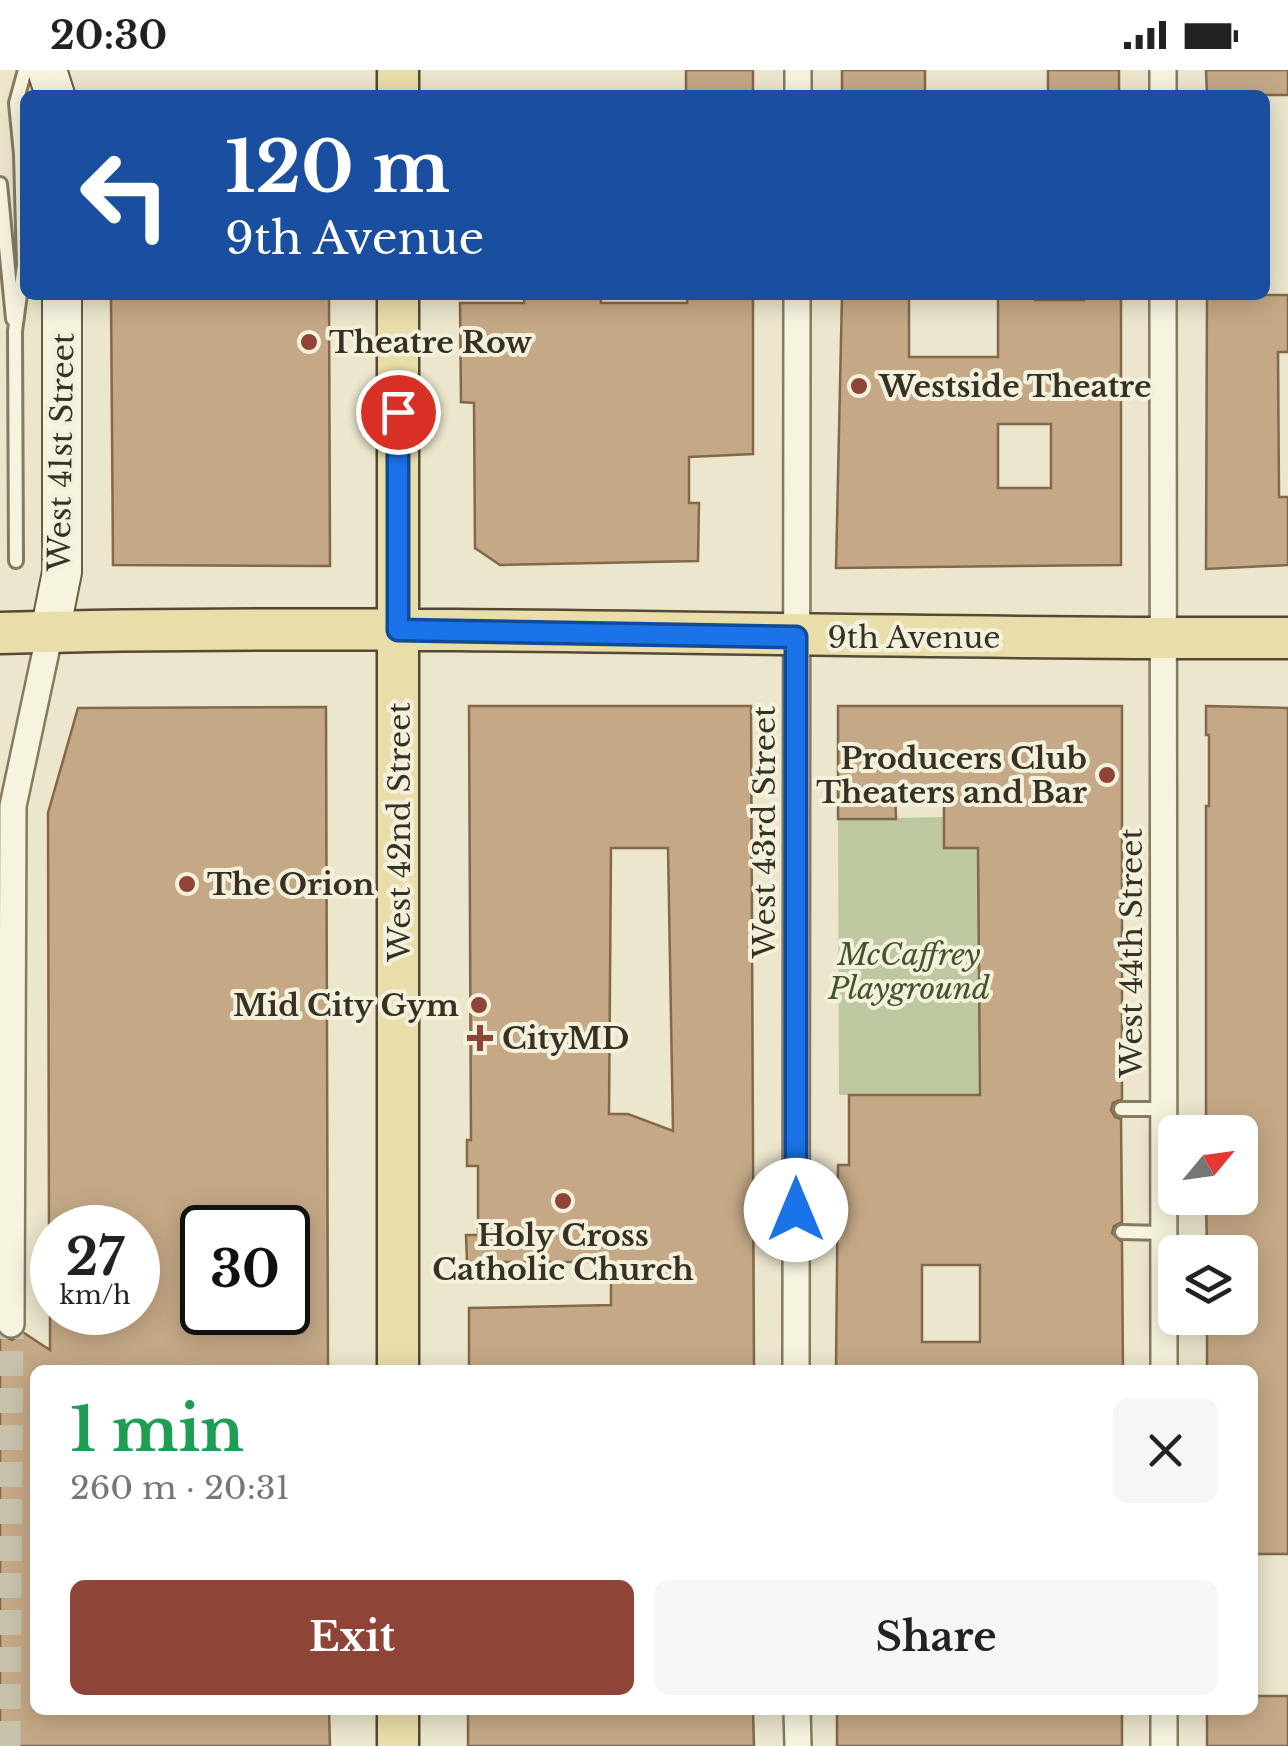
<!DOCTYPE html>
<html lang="en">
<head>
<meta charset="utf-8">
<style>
  body { margin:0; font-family:"Libre Baskerville",serif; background:#f6f6f6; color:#222; height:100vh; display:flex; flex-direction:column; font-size:38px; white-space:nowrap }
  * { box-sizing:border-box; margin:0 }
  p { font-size:32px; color:#767676 }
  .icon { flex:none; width:55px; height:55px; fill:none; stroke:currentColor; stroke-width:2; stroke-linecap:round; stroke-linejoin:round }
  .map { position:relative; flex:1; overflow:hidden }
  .details { position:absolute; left:30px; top:1295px; width:1228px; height:350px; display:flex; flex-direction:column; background:#fff; border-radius:15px; box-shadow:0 5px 25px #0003 }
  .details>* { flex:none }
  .hud { position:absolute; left:20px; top:20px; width:1250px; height:210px; border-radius:15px; box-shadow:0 5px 25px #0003; background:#1a4fa0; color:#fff; overflow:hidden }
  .needle { width:65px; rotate:61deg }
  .buttons { position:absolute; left:1158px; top:1045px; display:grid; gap:20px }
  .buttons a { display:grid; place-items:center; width:100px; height:100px; border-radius:15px; background:#fff; box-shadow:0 5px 25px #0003; font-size:50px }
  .speed { position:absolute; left:30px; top:1135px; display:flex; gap:20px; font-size:50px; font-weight:700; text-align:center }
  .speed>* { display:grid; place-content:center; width:130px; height:130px; border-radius:50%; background:#fff; box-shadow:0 5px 25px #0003; line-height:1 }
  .speed small { font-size:25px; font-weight:400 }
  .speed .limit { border:5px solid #111; border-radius:15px; background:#fff; color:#111 }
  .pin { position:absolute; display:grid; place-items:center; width:85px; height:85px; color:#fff; margin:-42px; border:5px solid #fff; border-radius:50%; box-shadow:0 2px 10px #0007 }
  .me { position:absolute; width:110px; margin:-55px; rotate:0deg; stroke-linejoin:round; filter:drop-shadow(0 0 8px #0008) }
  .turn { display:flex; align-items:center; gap:35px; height:210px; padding:0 40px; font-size:45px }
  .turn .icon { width:130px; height:130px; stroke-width:2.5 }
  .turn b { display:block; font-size:70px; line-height:85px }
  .round { display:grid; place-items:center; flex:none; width:105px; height:105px; border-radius:15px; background:#f6f6f6 }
  .headline { display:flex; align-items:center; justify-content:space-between; height:170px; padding:0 40px }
  h1 { font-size:60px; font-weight:700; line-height:75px; color:#1e9e55 }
  .cta { display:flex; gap:20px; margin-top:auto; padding:20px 40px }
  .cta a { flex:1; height:115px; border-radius:15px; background:#8f4438; color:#fff; font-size:40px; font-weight:700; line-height:115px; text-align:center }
  .cta a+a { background:#f6f6f6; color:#222 }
  .status { display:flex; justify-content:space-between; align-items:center; height:70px; padding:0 50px; background:#fff; direction:ltr }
  .status svg { height:28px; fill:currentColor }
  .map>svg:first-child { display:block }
  .green { fill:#bdc8a0 }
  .building { fill:#c5a986; stroke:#83694a; stroke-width:2.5; fill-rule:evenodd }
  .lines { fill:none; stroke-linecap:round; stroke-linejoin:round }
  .street-tunnel { stroke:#c7c2aa; stroke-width:25; stroke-dasharray:25 12; stroke-linecap:butt }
  .lane-casing { stroke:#867a61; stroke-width:18 }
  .street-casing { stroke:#867a61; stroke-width:30 }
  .secondary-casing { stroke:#685c44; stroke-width:42 }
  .primary-casing { stroke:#554935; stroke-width:45 }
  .lane { stroke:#f6f3de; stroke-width:12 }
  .street { stroke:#f6f3de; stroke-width:25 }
  .secondary { stroke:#f6f3de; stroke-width:38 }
  .primary { stroke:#e9dea9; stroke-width:40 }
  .route-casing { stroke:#114b97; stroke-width:25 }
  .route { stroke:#1a73e8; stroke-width:18 }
  .poi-dot { fill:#8f4438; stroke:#f3f0db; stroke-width:4 }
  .labels { text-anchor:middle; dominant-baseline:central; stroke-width:8; stroke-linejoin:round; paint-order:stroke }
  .poi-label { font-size:30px; font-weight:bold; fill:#383123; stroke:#f3f0db; text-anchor:start }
  .street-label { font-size:30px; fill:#383123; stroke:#f3f0db }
  .park-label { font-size:30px; font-style:italic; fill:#43532c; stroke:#f3f0db }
</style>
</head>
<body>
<div class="status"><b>20:30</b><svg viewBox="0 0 49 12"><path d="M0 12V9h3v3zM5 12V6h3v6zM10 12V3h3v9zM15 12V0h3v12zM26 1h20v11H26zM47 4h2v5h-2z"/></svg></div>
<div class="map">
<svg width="1288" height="1676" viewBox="0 0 1288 1676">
  <rect width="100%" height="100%" fill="#ebe6cc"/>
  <path class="green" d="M945 747 978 778 980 1025H839L838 749Z"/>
  <path class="building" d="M686 0H753V25H686Z
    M842 0H925V25H842Z
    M1048 0H1119V25H1048Z
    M1206 0H1288V25H1207Z
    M111 225H329L330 496 113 495Z
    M525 225H601V233H687V225H753V384L689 387V433H699L698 491 500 495 475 478 474 333 461 332 460 233H524Z
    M842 225H909V287H998V225H1035V230H1084V225H1121V495L836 498ZM998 354H1051V418H998Z
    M1207 225H1288V282H1278L1279 427H1288V495L1206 499Z
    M469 636H751L754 1300H469V1238L611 1235V1192H467L466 1165H478V1096H467V1070H471ZM611 778H668L673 1061 628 1044H609Z
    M838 636H1122V1029L1113 1033 1111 1040 1115 1047 1121 1049 1122 1152 1114 1156 1112 1163 1122 1172 1123 1300H836L838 1095H849V1025H980L978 778H944V721L895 720 896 749H838ZM922 1195H980V1272H922Z
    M1206 636 1288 638V1484H1252V1300H1207V1248H1240V1182H1207L1206 1128H1240V1062H1206V736H1209V665H1206Z
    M326 637 328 1300H35V1640H329L330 1676H0V1265L12 1270 24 1263 50 1280V1242H138V1158H49L48 743 78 638ZM202 1158H288V1242H202Z
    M1252 1626H1288V1676H1207V1640H1252Z
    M468 1640H753L754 1676H468Z
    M837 1640H1122V1676H837Z"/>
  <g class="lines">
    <path class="street-tunnel" d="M8 1676 11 1254"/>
    <g class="lane-casing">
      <path id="lane" d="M0 114 13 249
        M16 491 15 261 24 195 21 84 16 33 25 0
        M1121 1039H1164
        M1122 1162 1163 1163"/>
    </g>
    <g class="street-casing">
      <path id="street" d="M798 25V0
        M1163 25V0
        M1163 225 1164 1300
        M11 1254 13 736 50 562
        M796 1300 797 225
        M797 1640 798 1676
        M1164 1640V1676"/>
    </g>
    <g class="secondary-casing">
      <path id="secondary" d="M47 0 55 25
        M50 562 62 502V225"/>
    </g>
    <g class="primary-casing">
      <path id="primary" d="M398 25V0
        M398 225V1300
        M0 563C429 552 859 570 1288 568
        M398 1676V1640"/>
    </g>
    <use href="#lane" class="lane"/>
    <use href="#street" class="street"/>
    <use href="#secondary" class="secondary"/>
    <use href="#primary" class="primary"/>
  </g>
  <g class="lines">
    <g class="route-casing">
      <path id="route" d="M398 342V560L796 567V1140"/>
    </g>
    <use href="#route" class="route"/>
  </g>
  <g class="poi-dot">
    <circle cx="309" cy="272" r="10"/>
    <circle cx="859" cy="316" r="10"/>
    <circle cx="1107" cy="705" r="10"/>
    <circle cx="187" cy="814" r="10"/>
    <circle cx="479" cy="935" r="10"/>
    <path d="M475 953h10v10h10v10h-10v10h-10v-10h-10v-10h10z"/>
    <circle cx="563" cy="1131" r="10"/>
  </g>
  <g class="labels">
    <g class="poi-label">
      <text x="329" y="272">Theatre Row</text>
      <text x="879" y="316">Westside Theatre</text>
      <text x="1087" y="688" text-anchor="end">Producers Club<tspan x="1087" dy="34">Theaters and Bar</tspan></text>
      <text x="207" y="814">The Orion</text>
      <text x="459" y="935" text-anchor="end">Mid City Gym</text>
      <text x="502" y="968">CityMD</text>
      <text x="563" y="1165" text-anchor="middle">Holy Cross<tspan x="563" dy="34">Catholic Church</tspan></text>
    </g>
    <g class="street-label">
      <text transform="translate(61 382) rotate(-89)">West 41st Street</text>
      <text x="914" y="567">9th Avenue</text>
      <text transform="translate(399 762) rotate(-90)">West 42nd Street</text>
      <text transform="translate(764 762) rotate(-90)">West 43rd Street</text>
      <text transform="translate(1131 883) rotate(-90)">West 44th Street</text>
    </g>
    <g class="park-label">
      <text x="909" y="884">McCaffrey<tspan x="909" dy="34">Playground</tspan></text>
    </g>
  </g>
</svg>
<div class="buttons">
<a><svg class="needle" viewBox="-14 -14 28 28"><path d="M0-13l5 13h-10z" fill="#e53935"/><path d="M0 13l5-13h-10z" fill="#767676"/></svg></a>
<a><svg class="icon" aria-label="layers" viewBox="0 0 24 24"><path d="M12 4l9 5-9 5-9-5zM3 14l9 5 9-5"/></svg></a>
</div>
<div class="speed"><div>27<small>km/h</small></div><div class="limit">30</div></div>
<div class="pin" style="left:398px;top:342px;background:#d93025"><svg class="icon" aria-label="arrive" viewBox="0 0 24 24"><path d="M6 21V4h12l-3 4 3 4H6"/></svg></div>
<svg class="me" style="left:796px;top:1140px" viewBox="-20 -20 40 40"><circle r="19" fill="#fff"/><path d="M0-13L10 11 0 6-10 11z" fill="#1a73e8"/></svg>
<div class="hud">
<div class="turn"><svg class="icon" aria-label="left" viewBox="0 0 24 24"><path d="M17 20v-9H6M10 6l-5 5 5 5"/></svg><div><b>120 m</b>9th Avenue</div></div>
</div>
<section class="details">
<div class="headline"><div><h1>1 min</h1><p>260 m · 20:31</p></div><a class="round"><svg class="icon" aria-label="close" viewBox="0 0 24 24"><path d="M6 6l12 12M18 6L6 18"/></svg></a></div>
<div class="cta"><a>Exit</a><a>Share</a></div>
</section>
</div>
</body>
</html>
